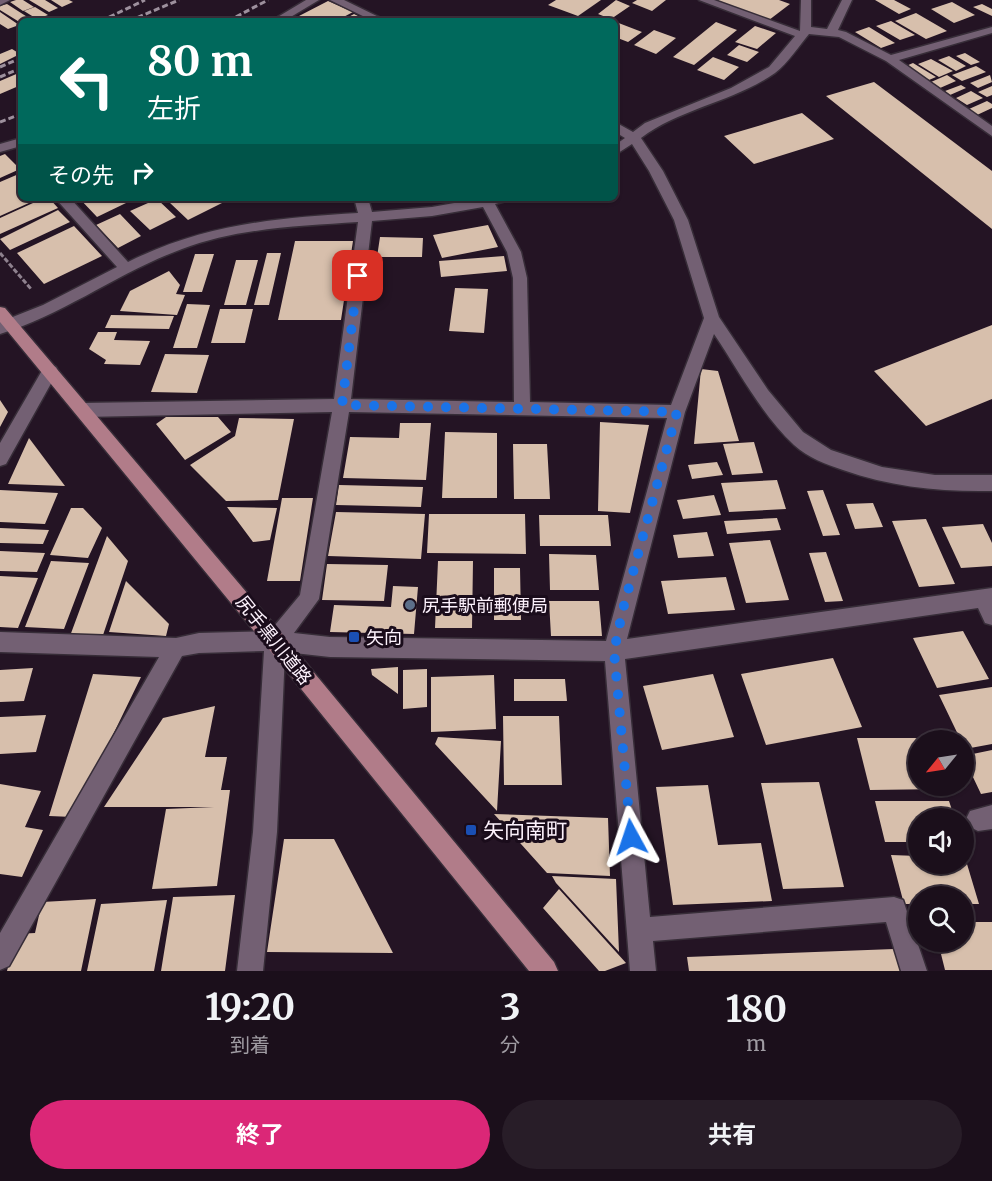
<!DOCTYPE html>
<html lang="ja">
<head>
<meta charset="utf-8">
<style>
  body { margin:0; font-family:Merriweather,"Noto Sans JP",serif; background:#281d28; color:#f1f3f6; height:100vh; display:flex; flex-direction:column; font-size:22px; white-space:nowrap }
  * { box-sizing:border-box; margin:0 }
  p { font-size:20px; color:#a09ca3 }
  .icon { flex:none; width:33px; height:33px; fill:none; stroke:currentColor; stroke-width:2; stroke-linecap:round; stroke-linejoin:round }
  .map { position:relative; height:971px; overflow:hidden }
  .drawer { display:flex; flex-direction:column; background:#1b0f1b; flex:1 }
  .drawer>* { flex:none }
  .hud { position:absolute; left:18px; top:18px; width:600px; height:183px; border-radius:9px; box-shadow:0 2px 4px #0004,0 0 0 2px #392f3a; background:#00695c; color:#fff; overflow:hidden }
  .needle { width:39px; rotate:240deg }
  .controls { position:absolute; left:908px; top:730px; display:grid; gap:12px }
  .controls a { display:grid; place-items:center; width:66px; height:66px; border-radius:50%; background:#1b0f1b; box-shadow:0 2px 4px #0004,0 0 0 2px #392f3a; font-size:30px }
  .pin { position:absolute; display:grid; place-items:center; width:51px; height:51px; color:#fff; margin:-26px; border-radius:12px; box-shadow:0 3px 9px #0006 }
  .me { position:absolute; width:66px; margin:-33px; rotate:355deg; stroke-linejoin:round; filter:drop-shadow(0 0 4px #0008) }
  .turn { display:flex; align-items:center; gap:21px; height:126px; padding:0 30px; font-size:27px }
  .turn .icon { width:78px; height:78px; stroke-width:2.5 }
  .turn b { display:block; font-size:42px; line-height:51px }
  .then { display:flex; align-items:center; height:57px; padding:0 30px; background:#0003; gap:12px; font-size:22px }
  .eta { display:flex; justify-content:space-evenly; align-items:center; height:102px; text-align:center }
  .eta b { font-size:36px; font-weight:700; line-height:42px }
  .cta { display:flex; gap:12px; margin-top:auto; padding:12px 30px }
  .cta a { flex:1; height:69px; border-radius:36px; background:#db2777; color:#fff; font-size:24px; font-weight:700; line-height:69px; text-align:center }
  .cta a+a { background:#281d28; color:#f1f3f6 }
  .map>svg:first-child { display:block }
  .building { fill:#d7bfac }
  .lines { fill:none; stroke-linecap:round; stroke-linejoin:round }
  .minor-casing { stroke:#372d38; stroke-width:3 }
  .major-casing { stroke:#372d38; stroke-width:3 }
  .path { stroke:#8e818e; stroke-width:3; stroke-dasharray:5 2; stroke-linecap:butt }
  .minor { fill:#736073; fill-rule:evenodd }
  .major { fill:#b17c89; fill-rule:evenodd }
  .rail { stroke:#9d909d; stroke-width:3; stroke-dasharray:6 3; stroke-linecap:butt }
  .route { stroke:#1a73e8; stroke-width:10; stroke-dasharray:0 18 }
  .service-dot { fill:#5c6f8a; stroke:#1a0c1b; stroke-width:2 }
  .transit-dot { fill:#1a4fb4; stroke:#1a0c1b; stroke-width:2 }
  .labels { text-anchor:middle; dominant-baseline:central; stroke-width:6; stroke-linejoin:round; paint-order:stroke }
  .poi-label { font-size:18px; fill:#fcf1fc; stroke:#1a0c1b; text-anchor:start }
  .street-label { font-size:18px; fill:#fcf1fc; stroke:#1a0c1b }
  .near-poi-label { font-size:21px; fill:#fcf1fc; stroke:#1a0c1b; text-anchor:start }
</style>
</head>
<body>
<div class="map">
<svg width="992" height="971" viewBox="0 0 992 971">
  <rect width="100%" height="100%" fill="#241424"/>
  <path class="building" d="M16 0H23L34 7 23 11 10 2Z
    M29 0H45L58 8 49 12Z
    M51 0H69L73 2 62 7Z
    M556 0H601L578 16 548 5Z
    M616 0 630 6 611 19 598 14Z
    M637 0H666L652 11 632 3Z
    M715 0H779L790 4 769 20Z
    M875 0H894L911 9 899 14Z
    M328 1 353 12 336 21H309L299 16Z
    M952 2 975 15 954 23 931 9Z
    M7 4 32 20 21 21V23L0 10V6Z
    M982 4 992 9V16L973 7Z
    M35 7 48 15 37 19 24 11Z
    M0 12 19 25 8 29 0 24Z
    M916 13 947 31 926 39 895 21Z
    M354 14 368 21H341Z
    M891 21 915 35 900 40 876 26Z
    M615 22H616L642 32 628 42 615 37Z
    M716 22 737 30 694 65 673 57Z
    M755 26 776 33 757 49 735 42Z
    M869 27 895 43 881 48 855 32Z
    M654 30 676 38 656 54 634 45Z
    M739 45 759 52 747 62 727 55Z
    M12 49 20 54 0 64V54Z
    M965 53 980 62 971 65 956 56Z
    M949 56 966 66 956 71 938 60Z
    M713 57 739 67 724 80 697 70Z
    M931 59 953 71 939 77 918 64Z
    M913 63 936 77 929 80 906 66Z
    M976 66 986 72 962 81 952 75Z
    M21 72V85L0 94V81Z
    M947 75 956 81 940 88 931 82Z
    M990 75 992 82 978 88 970 83Z
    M874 82 992 171V229L826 96Z
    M961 85 966 88 950 95 945 91Z
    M992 86V95L987 97 978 92Z
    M971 91 983 98 967 105 956 98Z
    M987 101 992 104V108L977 115 969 109Z
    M802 113 834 139 754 164 724 136Z
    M5 154 20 169 0 178V156Z
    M21 173V198H40L0 216V182Z
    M44 198H49L58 208 0 234V218Z
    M79 198H121L126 203 97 217Z
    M176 198H225L228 200 188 220 169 202Z
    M157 199 176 217 150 230 130 211Z
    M58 210 70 222 10 250 0 239Z
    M120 214 141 236 118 248 96 225Z
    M488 225 498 247 442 258 433 235Z
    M74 226 102 256 44 284 17 253Z
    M380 237 423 238 422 257H377Z
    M295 241H353L341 320H278Z
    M267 253H281L269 305H254Z
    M195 254H214L202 292H183Z
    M504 256 507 271 441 277 439 261Z
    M236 260H258L246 305H224Z
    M169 271 180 285 176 294 185 295 177 315 120 311 130 291Z
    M455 288 488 289 484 333 449 331Z
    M187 304 210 305 197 348H173Z
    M220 309H253L245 343H211Z
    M111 315 174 316 169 329 105 328Z
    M992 325V399L926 426 874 371Z
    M98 332H117L114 340 150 341 140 365 104 364 106 360 89 349Z
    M165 354 209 355 197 393 151 392Z
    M701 369 718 371 739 441 694 444Z
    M0 400 8 412 0 427Z
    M166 417H218L231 432 185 460 156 424Z
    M239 418 294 419 278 500 226 501 190 465 235 436Z
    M600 422 649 425 630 513 598 511Z
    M400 423H431L426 480 343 478 350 437 399 438Z
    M445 432 497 433V498H442Z
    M29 438 65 486 8 484Z
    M754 442 763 473 732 475 723 444Z
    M513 444H547L550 499H514Z
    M717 462 723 475 692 479 688 465Z
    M777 480 786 509 729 512 721 483Z
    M339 485 423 487 421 507 336 505Z
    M0 490 58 493 45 524 0 522Z
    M823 490 840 535 823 536 807 491Z
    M714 495 721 515 683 519 677 500Z
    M282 498H313L300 581H267Z
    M873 503 883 527 855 529 846 504Z
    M227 507 277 508 270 540 253 542Z
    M71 508H83L102 528 88 558 50 555Z
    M336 512 425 514 421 559 328 556Z
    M429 514H525L526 554 427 553Z
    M539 515H608L611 546H540Z
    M777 518 781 530 727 534 724 521Z
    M926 519 955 584 919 587 892 521Z
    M983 524 992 543V566L961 568 942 527Z
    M0 528 49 530 43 544 0 543Z
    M707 532 714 556 678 558 673 535Z
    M107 536 128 561 102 638 70 636Z
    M770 540 789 600 746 603 729 543Z
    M0 551 45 553 37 572 0 571Z
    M826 552 843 601 825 602 809 553Z
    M549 554 596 555 599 590H550Z
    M51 561 89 563 64 629 25 627Z
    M438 561H473L472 628H435Z
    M327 564 388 565 384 601 322 600Z
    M494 568H520L521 620H494Z
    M0 576 38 578 18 628 0 627Z
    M726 577 735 610 668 614 661 581Z
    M126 581 169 624 166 636 109 632Z
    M393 586 418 587 414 634 330 632 334 605 391 607Z
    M549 601H599L602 636H551Z
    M963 631 989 679 937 688 913 638Z
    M833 658 862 727 766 745 741 674Z
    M398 667V694L372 675 371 669Z
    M33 668 24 701 0 702V670Z
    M427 669V707L403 709V670Z
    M93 674 141 677 73 817 49 816Z
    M713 674 734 737 662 750 643 686Z
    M494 675 496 729 431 732V677Z
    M514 679H565L567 701H514Z
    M992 687V744L965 749 939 695Z
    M215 706 205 757H227L221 790H230L217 886 152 889 166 809 214 807H104L163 718Z
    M46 715 36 752 0 754V717Z
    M503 716H559L562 785H504Z
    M438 737 501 741 497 811 435 744Z
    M857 738H928L929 741H918V786H943L944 789 870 790Z
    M992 750V792L981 794 963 756Z
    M819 782 844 887 783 889 761 783Z
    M0 784 41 791 25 827 43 830 22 877 0 874Z
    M708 785 718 845 761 843 772 901 673 905 656 787Z
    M875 801H949L955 819H918V842H885Z
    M494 814 608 818 610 876 547 873Z
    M284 839H334L393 953 267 952Z
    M964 854 979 904H963V897H918V904H904L891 855 918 856V864H963Z
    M552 876 616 879 619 952 556 883Z
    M559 889 626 963 605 971H599L543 908Z
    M235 895 225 971H161L173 897Z
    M96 899 81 971H7L16 934 35 933 42 902Z
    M167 900 154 971H87L101 904Z
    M963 922H992V970H945L938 942H963Z
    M894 949 900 971H689L687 957Z"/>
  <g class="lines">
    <g class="minor-casing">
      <path id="minor" d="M0 0H10L0 5Z
        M306 0H319L284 21H271Z
        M330 0H344L387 21H373Z
        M699 0H714L800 31 801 0H811V27L827 29 842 0H852L838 30 846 32 891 55 992 27V33L899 60 992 126V136L886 61 839 37 809 34C799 46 788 63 775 73 734 102 681 108 641 138L663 171 688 220 719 317 768 390 803 432 831 450 882 467 935 475H992V491C940 492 892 487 843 470 826 464 808 458 794 445 761 414 739 371 714 334L685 412 627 639 992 588V625L985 623 978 608 625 659 650 917 894 897 903 900 927 971H901L886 922 653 941 656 971H630L605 661 330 657 285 652 277 832 263 971H237L253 832 264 651 199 653 182 656 9 966 0 970V933L159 657 0 652V632L176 638 199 633 270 631 300 595 332 412 83 417 77 415 75 410 77 405 83 403 334 399 358 222C299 226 238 228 182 249 119 272 65 314 0 334V322L43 305 117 267 55 198H70L128 262C204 224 276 218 358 213L354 198H368L372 212 432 207 482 198H508L506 201 495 204 521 252 527 278 530 402 671 405 704 318 674 220 649 171 632 144 615 155V145L625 138 615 132V122L633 132 645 123 731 88 769 67 795 36ZM483 207 507 252 513 278 514 402 351 399 372 221 432 216ZM349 412 667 418 606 641 330 637 294 633 319 599Z
        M21 138V146L0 152V144Z
        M50 365 56 367 58 371 6 464 0 466V443L44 367Z
        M992 805V829L978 831 970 827 966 819 970 811Z"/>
    </g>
    <g class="major-casing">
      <path id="major" d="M0 307 5 308 282 634 554 962 558 971H529L268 648 0 322Z"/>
    </g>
    <path class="path" d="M0 253 31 289"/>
    <use href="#minor" class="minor"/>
    <use href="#major" class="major"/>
    <path class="rail" d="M101 21 145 0
      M129 21 179 0
      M228 21 268 0
      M0 67 21 58
      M0 77 21 68
      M0 122 21 114"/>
  </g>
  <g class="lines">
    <path class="route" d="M358 276 342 405 677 412 623 609 614 651 631 837"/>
  </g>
  <circle class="service-dot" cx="410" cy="605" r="6"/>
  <g class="transit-dot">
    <rect x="348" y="631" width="12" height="12" rx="3"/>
    <rect x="465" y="824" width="12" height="12" rx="3"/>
  </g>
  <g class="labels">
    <g class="poi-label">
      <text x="422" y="605">尻手駅前郵便局</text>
      <text x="366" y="637">矢向</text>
    </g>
    <g class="street-label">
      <text transform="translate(274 640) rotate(51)">尻手黒川道路</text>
    </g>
    <g class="near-poi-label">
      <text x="483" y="830">矢向南町</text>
    </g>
  </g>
</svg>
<div class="controls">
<a><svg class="needle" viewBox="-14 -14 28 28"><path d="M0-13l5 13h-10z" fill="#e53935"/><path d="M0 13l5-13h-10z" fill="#a09ca3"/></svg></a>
<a><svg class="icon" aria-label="sound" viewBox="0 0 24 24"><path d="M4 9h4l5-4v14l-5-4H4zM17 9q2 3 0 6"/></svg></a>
<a><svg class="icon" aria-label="search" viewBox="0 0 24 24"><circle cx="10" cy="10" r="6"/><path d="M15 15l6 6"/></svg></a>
</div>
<div class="pin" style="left:358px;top:276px;background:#d93025"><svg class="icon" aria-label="arrive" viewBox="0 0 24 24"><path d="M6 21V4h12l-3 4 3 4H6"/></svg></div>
<svg class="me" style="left:631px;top:837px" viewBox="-20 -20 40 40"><path d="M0-17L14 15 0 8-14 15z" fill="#1a73e8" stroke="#fff" stroke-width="4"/></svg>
<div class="hud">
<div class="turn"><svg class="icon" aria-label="left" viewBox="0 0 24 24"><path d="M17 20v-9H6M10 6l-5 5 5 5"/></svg><div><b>80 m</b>左折</div></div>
<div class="then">その先<svg class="icon" aria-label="right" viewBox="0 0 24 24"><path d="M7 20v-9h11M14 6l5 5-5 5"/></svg></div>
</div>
</div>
<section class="drawer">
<div class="eta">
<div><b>19:20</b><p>到着</p></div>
<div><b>3</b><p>分</p></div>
<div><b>180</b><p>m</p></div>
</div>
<div class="cta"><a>終了</a><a>共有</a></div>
</section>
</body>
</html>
